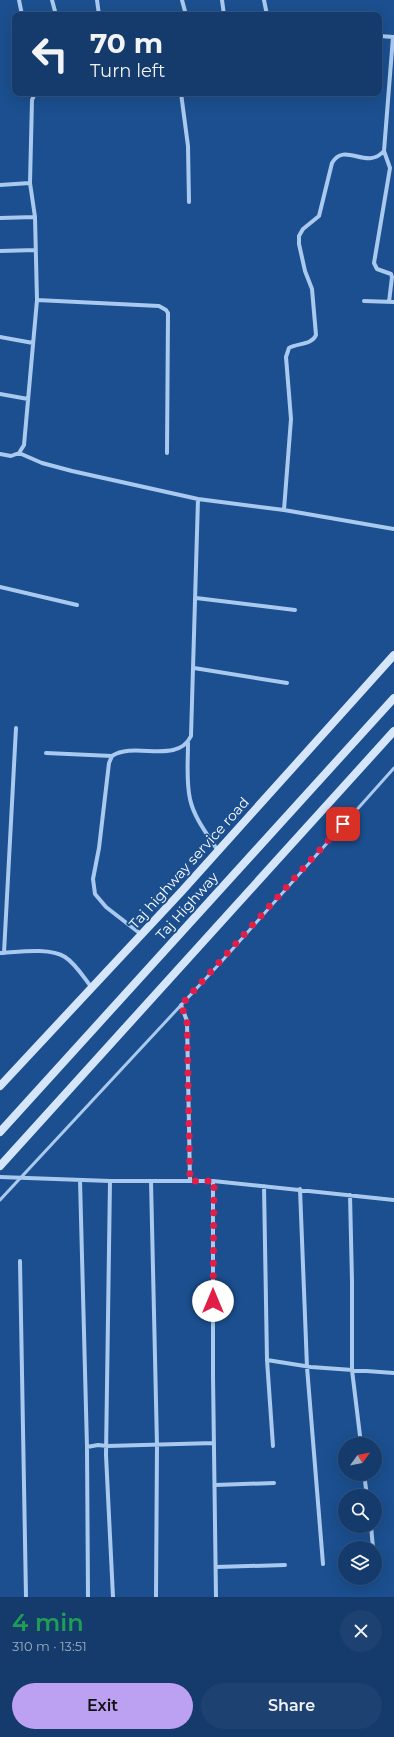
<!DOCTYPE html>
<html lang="en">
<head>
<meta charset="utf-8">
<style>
  body { margin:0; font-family:Montserrat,sans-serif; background:#1d4271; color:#f1f3f6; height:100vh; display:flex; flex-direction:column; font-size:15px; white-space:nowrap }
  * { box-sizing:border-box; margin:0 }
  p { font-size:13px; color:#9dadc1 }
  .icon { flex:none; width:22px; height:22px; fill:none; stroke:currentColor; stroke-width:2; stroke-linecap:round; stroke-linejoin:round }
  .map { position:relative; height:1597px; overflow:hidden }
  .details { display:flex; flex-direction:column; background:#143b6b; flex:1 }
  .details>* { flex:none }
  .hud { position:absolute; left:12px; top:12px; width:370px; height:84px; border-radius:8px; box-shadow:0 4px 16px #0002,0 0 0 1px #33557e; background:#143b6b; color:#f1f3f6; overflow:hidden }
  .needle { width:26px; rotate:57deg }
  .fabs { position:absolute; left:338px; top:1437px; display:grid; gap:8px }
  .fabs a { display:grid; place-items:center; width:44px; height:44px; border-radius:50%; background:#143b6b; box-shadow:0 4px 16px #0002,0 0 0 1px #33557e; font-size:20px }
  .pin { position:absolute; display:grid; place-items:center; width:34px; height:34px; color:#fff; margin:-17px; border-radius:8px; box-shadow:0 2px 6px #0006 }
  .me { position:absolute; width:44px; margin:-22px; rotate:0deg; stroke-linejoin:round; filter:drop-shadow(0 0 3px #0008) }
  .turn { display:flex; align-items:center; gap:14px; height:84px; padding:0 12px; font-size:18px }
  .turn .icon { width:52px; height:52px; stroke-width:2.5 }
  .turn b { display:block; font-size:28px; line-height:34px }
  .round { display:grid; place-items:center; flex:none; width:42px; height:42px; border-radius:21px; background:#1d4271 }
  .head { display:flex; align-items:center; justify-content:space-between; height:68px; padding:0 12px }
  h1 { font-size:24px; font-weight:600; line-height:30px; color:#1e9e55 }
  .button { display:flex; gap:8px; margin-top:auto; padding:8px 12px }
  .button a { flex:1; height:46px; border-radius:24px; background:#bca0f2; color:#111; font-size:16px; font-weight:600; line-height:46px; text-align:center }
  .button a+a { background:#1d4271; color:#f1f3f6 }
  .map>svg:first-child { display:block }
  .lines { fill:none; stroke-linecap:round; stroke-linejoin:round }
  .lane { stroke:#a9c9ee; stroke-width:3 }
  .street { stroke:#a9c9ee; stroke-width:4 }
  .secondary { stroke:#d6e6fa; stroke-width:8 }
  .route { stroke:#e11d48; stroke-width:7; stroke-dasharray:0 12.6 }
  .labels { text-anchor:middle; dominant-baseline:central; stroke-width:4; stroke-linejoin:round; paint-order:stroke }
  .street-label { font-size:14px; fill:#fff; stroke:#1b4f8f }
</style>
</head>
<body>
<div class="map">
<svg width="394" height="1597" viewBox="0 0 394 1597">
  <rect width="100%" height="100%" fill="#1b4f8f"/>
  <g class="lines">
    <path class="lane" d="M0 1200 222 961 394 768"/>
    <path class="street" d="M19 0 22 15
      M52 0 56 15
      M97 0 99 15
      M182 0 186 15
      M222 0 224 15
      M264 0 267 15
      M379 36 394 37
      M181 93 188 146 189 202
      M384 151 390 168 374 263 377 269 391 274 392 277 389 302
      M0 185 30 183
      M0 218 35 217
      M0 251 36 250
      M37 300 159 306 166 310 168 313 167 453
      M364 301 394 302
      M0 337 33 343
      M0 394 28 399
      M19 453 42 463 72 471 198 499 284 510 394 529
      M0 454 11 456 19 453 24 445 37 300 35 217 30 183 32 100 35 93
      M284 510 291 419 286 357 289 348C298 343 312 345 316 335L312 289 305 271 299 244V236L303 229 319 216 332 163C345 141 366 171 384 151L393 37
      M0 587 77 605
      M196 598 295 610
      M194 668 287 683
      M188 743C188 762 186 781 190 799 194 818 208 835 218 851
      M46 753 112 756
      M142 935 106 907 95 894 93 879 99 848 109 763 112 756C135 741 177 765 191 736L198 499
      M0 953C18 952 50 947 65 957 76 964 84 978 92 988
      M4 953 16 728
      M181 1005 187 1021 190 1181
      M0 1177 110 1181H213V1376L216 1597
      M80 1180 87 1447 88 1597
      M110 1181 106 1455 113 1597
      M151 1181 157 1445 156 1597
      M213 1181 394 1200
      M264 1186 267 1360 273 1446
      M300 1189 307 1367 323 1564
      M350 1195 352 1281V1370L361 1444
      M20 1261 26 1597
      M267 1360 311 1367 394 1373
      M87 1447 98 1445 107 1446 214 1443
      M364 1474 367 1496
      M215 1485 274 1483
      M371 1526 373 1548
      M216 1567 285 1565"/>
    <path class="secondary" d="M0 1086 182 891 394 655
      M0 1132 394 698
      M0 1166 394 731"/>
  </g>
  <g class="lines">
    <path class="route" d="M213 1301 214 1181H190L187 1021 181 1005 343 824"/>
  </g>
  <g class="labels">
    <g class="street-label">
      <text transform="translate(189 863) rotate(-48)">Taj highway service road</text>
      <text transform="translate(187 906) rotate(-48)">Taj Highway</text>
    </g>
  </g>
</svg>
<div class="fabs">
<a><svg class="needle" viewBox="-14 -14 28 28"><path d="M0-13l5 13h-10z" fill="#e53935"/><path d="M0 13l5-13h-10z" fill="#9dadc1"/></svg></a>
<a><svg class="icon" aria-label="search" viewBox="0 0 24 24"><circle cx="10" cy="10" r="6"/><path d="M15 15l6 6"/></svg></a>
<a><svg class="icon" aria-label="layers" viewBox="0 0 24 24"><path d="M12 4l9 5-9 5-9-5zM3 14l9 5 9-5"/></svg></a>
</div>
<div class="pin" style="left:343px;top:824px;background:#d93025"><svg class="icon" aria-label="arrive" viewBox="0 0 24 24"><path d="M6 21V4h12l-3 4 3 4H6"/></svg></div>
<svg class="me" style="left:213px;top:1301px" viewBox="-20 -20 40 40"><circle r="19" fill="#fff"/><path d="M0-13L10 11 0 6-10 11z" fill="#e11d48"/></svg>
<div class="hud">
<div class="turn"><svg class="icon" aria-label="left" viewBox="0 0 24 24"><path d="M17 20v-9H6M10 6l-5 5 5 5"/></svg><div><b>70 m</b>Turn left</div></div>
</div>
</div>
<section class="details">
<div class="head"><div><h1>4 min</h1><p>310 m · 13:51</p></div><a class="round"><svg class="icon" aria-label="close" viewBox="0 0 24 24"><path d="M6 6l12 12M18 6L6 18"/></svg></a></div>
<div class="button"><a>Exit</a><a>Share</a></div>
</section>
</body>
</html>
